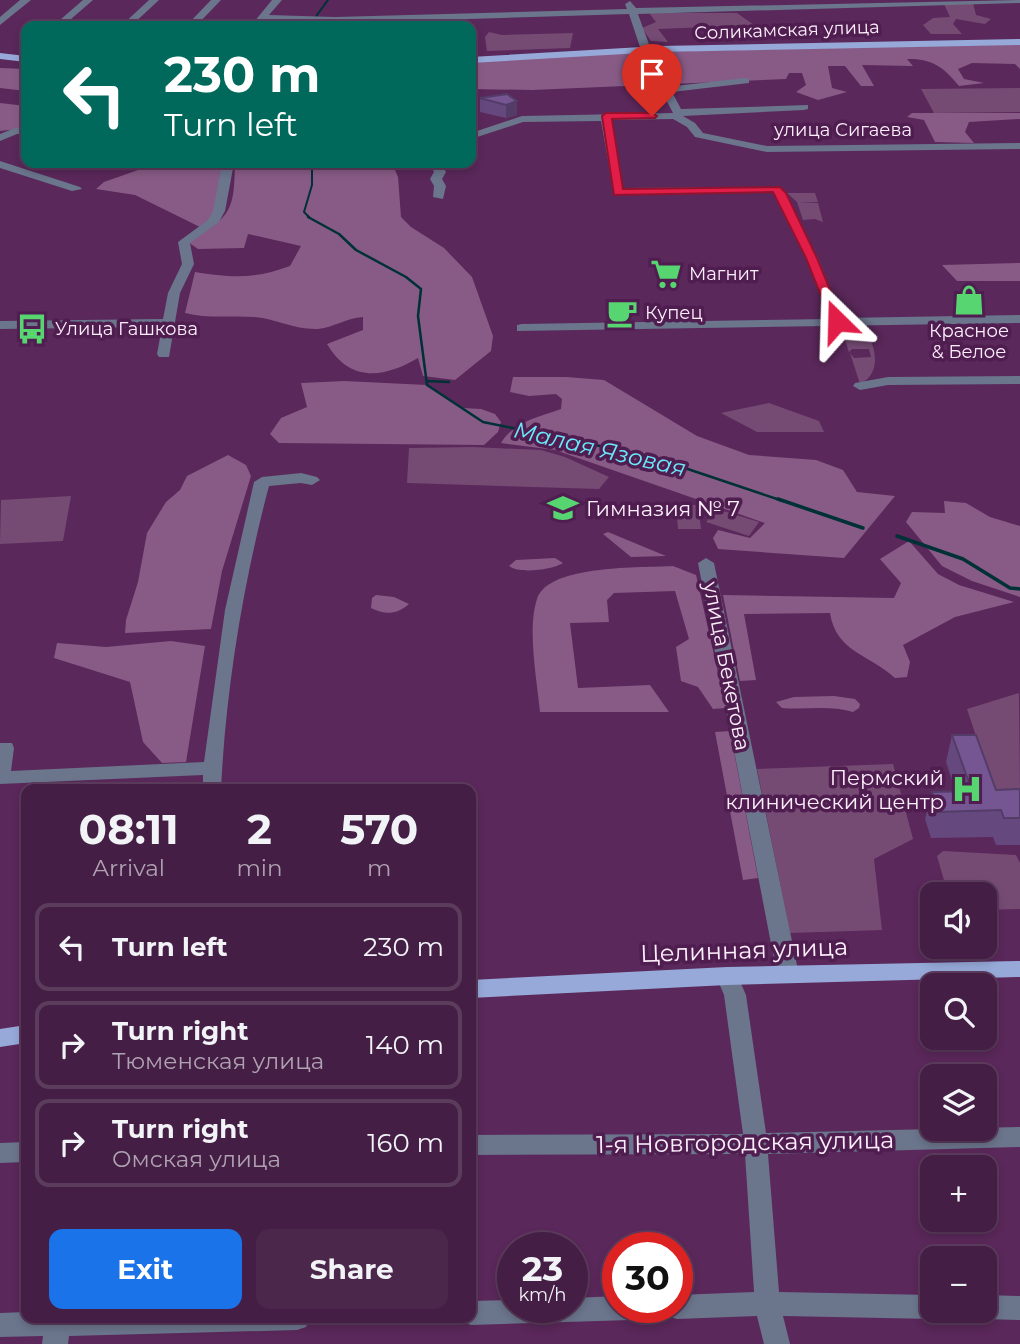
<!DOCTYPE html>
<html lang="en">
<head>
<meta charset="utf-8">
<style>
  body { margin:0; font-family:Montserrat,sans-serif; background:#4b274b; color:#f1f3f6; height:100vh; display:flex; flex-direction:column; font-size:26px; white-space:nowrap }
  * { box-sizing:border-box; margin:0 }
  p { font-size:23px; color:#afa2b2 }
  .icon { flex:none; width:38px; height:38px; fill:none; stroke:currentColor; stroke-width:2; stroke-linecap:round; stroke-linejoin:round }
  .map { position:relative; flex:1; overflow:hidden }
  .drawer { position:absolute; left:21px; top:784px; width:455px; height:539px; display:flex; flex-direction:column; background:#441e44; border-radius:14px; box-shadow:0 4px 10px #0003,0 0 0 2px #5c3c5d }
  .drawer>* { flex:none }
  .banner { position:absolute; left:21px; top:21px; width:455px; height:147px; border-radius:14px; box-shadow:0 4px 10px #0003,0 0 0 2px #5c3c5d; background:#00695c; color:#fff; overflow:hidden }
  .controls { position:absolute; left:920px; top:882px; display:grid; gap:14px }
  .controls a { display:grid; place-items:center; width:77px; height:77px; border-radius:14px; background:#441e44; box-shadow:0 4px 10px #0003,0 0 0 2px #5c3c5d; font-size:35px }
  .speed { position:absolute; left:497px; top:1232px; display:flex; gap:14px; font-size:35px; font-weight:700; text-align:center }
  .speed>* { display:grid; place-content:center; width:91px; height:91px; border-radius:50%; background:#441e44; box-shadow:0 4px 10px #0003,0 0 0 2px #5c3c5d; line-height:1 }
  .speed small { font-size:18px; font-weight:400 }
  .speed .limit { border:10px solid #d22; background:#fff; color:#111 }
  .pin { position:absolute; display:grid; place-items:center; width:60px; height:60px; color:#fff; margin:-72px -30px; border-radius:50% 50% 50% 0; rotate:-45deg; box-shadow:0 0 7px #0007 }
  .pin .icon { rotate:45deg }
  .me { position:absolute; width:77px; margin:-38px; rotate:338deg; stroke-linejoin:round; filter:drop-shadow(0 0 5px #0008) }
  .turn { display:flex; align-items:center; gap:24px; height:147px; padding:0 28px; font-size:32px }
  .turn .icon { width:91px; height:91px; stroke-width:2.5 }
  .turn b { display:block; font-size:49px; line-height:60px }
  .eta { display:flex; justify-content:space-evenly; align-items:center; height:119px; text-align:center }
  .eta b { font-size:42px; font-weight:700; line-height:49px }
  .button { display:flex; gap:14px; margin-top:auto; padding:14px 28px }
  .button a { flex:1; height:80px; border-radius:14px; background:#1a73e8; color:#fff; font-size:28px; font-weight:700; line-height:80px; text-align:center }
  .button a+a { background:#4b274b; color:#f1f3f6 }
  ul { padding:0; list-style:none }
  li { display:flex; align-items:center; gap:21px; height:88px; margin:0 14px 10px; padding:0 14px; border:4px solid #5c3c5d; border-radius:14px }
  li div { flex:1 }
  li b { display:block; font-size:26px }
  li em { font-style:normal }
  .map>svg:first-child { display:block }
  .green { fill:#754b74 }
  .forest { fill:#885b86 }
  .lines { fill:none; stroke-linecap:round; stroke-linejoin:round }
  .stream-far2 { stroke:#003137; stroke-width:2 }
  .stream-far1 { stroke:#003137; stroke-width:2.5 }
  .stream { stroke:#003137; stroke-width:3.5 }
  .minor { fill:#6b758c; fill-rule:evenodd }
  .major { fill:#96a9d8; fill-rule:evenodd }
  .wall { fill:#65497e }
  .shaded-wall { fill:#533c67 }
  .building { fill:#765593; stroke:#533c67; stroke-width:2 }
  .route { fill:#e11d48; stroke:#92132f; stroke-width:2 }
  .labels { text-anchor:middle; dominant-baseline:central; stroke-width:7; stroke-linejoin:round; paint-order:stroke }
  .far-street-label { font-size:18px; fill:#fceffb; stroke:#4f1d4f }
  .far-poi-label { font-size:18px; fill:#fceffb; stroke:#4f1d4f; text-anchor:start }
  .poi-label { font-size:21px; fill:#fceffb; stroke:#4f1d4f; text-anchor:start }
  .street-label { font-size:21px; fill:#fceffb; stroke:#4f1d4f }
  .water-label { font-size:23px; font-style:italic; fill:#6aeafc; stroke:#4f1d4f }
  .near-street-label { font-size:24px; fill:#fceffb; stroke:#4f1d4f }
</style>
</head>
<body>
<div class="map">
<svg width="1020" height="1344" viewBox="0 0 1020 1344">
  <rect width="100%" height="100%" fill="#5a285a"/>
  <path class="green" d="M973 3 976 15 991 19 985 24 956 19 953 24 962 34H931L923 25 933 18 950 17 944 4Z
    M649 13H737L754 25 658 29 668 42 651 41 642 28 656 22Z
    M489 32 502 35 573 33 570 48 487 51 485 37Z
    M1020 88V112L934 113 921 89Z
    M787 193H815L818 202H799L818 203 823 222 815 219 803 220 797 202Z
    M861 322C874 340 885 372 860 384L850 353 854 358 871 357 869 349H852L849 352 839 323Z
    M769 403 819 421 824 432H757L721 413Z
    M473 447 541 450 565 457 609 477 599 489 407 483 409 448Z
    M71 496 63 541 0 544 1 500Z
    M676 505H698L701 529H678Z
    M717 509 759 522 749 536 706 522Z
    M1019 693 1020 794 995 793 967 709Z
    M893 764 913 839 874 859 882 930 790 933 757 769Z
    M943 851 1016 855 1020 863V909L985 910V894H948L937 856Z"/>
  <path class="forest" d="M1020 44V69L1015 64 972 63 958 69 964 79 984 83 959 86C944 67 931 58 907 59L913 66 862 65 874 86H861L845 66H828L832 88 847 92 818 100 796 92 806 85 802 73H789L786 79 532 90 471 89V61L648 52Z
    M0 68 26 69V91L0 88Z
    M0 103 26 106V128L0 131Z
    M912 113H1020V119L969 122 965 132 974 143 935 142 924 120 907 117Z
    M158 163H223C220 186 223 214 200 227L135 195 96 189 104 182Z
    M235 163H392L398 177 401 217 411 227 444 248 472 277 493 336 491 351 455 380 423 376 418 358C384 378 350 383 327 344L363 330V317C346 318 335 327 318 329 295 330 277 319 255 317 231 315 208 319 185 313L195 272C232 278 255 279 290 266L301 246 248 234 244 248 198 249 188 242C231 216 234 213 235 163Z
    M1020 263V281H957L942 265Z
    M513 377H566L604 380 697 436 749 455 816 460 843 470 857 492 895 496 844 558 718 549 713 538 718 530 750 538 765 523 555 450 501 443C513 422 539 417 561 409L562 399 556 394 529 396 510 392Z
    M344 381 427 385 463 408 481 409 495 414 501 422 498 432 484 445 279 443 270 434 281 418 307 407 301 383Z
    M228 455 246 465 251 476 222 571 211 629 125 633 126 620 138 582 147 533 166 502 180 490 187 476Z
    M944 501 966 503 990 517 1020 526V597L972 581 942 566 906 522 912 512 945 513Z
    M608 532 666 556 631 557 603 534Z
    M909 541 938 574 959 585 1014 602 955 617 903 645 910 662 907 677 895 678C869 654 836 652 830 613L744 614 756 680 740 681 723 595 894 598 901 583 880 559Z
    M555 558 563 563C552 570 519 574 509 566L516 560Z
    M673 566 696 575 726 708 713 709 698 687 681 681 676 647 689 639 675 591 614 593 607 600 609 622 570 623 578 688 650 685 669 712H540C537 680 527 629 537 599 548 564 643 568 673 566Z
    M376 595 394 597 409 604C396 615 385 615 371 608L372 598Z
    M171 641 205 646 186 762 162 763 143 742 130 682 54 658 57 643 106 647Z
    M834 696 855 699 860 704 859 708 853 712C830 705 806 710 782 708L776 702 794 697Z
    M730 731 758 878 743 880 715 732Z"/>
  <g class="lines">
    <path class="stream-far2" d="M316 26 317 15 328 0
      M310 218 304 212 312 185V163"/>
    <path class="stream-far1" d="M308 217 339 234 356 250 406 277 421 289 418 316 427 385 483 422 649 456 783 501
      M427 381 449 382"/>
    <path class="stream" d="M778 499 863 528
      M897 536 963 559 1010 588 1020 589"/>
    <path class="minor" d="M20 0H31L0 25V17Z
      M83 0H93L63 26H53Z
      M149 0H159L131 26H121Z
      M211 0H221L196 26H186Z
      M272 0H282L269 15 335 17 627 9 625 4 630 1 636 8 1020 0V3L638 14 651 50 646 53 641 50 629 14 335 23 265 21 260 26H254V22Z
      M745 78 749 79V83L672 92 681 109 808 105V109L804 110 683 116 695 123 703 133 767 146 1020 143V149L767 152 695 137 687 127 673 119 612 120 623 188 780 187 818 258 842 318 1020 315V323L517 331V325L522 324 829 319 806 258 773 192 614 194 601 121 523 122 471 139V133L522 116 673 113 662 92 666 87Z
      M15 128H26V134H17L0 141V134Z
      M0 161 80 187 82 189 72 191 0 168Z
      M222 163H234L225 211 219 222 190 243 194 264 180 293 169 357H159L157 354 162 327 0 329V321L163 319 168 293 182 264 178 242 208 220 213 211Z
      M429 163H440L446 172 442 179 446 186 443 199 433 197 434 186 430 179 434 172Z
      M1020 376V384L888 385 860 390 853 386 855 383 888 377Z
      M301 473 317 477 320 480 312 485 301 483 269 486C243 584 226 688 221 789H203V775L0 784V743H12L14 748 11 771 204 762 225 610 254 482 262 477Z
      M706 558 714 563 799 975 796 981 788 983 780 981 777 975 698 563Z
      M727 967 735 970 746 995 766 1133 1020 1127V1147L768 1154 779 1292 933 1295V1311H944L942 1316 933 1319 783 1316 790 1344H764L757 1316 677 1319 670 1317 664 1319 471 1325 462 1322 460 1318H471V1301L513 1300V1307H572V1298L618 1296V1307H677V1295L754 1292 745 1154 471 1155V1135L743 1134 724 995 716 976 719 970Z
      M26 1142V1162L0 1163V1143Z
      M985 1295 1020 1296V1320L985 1319 976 1316 974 1311H985Z
      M26 1312V1318H310L306 1327 297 1330 69 1336 68 1344H42L43 1336 0 1337V1313Z"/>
    <path class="major" d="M1020 39V45L659 52 471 63V57L659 46Z
      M0 53 26 56V62L0 59Z
      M1020 961V977L727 985 471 998V980L727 967Z
      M26 1025V1043L0 1047V1029Z"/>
  </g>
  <path class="wall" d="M507 94 517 115 506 118 480 112V98Z
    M952 735 996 790 1020 789V845H996L993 837 931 838 925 819 932 792H956L946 762Z"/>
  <path class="shaded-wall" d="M517 101V115L506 118V105Z"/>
  <path class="building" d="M507 94 517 101 506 105 480 98Z
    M952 735H976L996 790 1020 789V818H1004L1001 810 938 812 932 792 972 791Z"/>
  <path class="route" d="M652 113 657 116 655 118 612 119 623 189 780 187 786 193 817 258 843 321 841 324 831 321 806 258 773 192 614 195 602 116 606 113Z"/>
  <defs>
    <g id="supermarket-bare" transform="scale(2.415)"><path d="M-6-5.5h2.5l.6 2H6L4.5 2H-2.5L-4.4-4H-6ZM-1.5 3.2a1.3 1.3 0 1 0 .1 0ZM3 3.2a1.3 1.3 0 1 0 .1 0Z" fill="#57d570" stroke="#4f1d4f" stroke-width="2.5" paint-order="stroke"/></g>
    <g id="shop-bare" transform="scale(2.415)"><path d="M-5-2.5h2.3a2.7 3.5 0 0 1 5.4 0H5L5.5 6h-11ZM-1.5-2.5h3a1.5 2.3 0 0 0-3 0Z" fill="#57d570" stroke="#4f1d4f" stroke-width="2.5" paint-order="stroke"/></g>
    <g id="cafe-bare" transform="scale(2.415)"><path d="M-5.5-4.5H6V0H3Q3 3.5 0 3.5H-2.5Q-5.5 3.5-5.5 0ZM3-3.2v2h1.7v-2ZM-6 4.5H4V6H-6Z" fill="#57d570" stroke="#4f1d4f" stroke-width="2.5" paint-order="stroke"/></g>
    <g id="bus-bare" transform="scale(2.415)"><path d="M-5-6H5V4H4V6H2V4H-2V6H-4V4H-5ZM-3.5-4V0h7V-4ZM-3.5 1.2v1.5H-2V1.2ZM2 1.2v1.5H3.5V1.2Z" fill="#57d570" stroke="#4f1d4f" stroke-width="2.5" paint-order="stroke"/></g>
    <g id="school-bare" transform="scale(2.415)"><path d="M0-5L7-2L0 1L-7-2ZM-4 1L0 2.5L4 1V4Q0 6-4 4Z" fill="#57d570" stroke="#4f1d4f" stroke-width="2.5" paint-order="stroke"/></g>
    <g id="hospital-bare" transform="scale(2.415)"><path d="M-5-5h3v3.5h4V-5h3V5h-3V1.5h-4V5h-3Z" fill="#57d570" stroke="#4f1d4f" stroke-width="2.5" paint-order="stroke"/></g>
  </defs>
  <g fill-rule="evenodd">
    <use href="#supermarket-bare" x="666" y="274"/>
    <use href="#shop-bare" x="969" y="300"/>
    <use href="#cafe-bare" x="622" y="313"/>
    <use href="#bus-bare" x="32" y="329"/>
    <use href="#school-bare" x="563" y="508"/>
    <use href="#hospital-bare" x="967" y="789"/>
  </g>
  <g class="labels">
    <g class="far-street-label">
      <text transform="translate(787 30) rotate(-2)">Соликамская улица</text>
      <text x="843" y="130">улица Сигаева</text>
    </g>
    <g class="far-poi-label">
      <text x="689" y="274">Магнит</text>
      <text x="645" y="313">Купец</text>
      <text x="55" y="329">Улица Гашкова</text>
      <text x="969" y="331" text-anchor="middle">Красное<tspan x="969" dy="21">&amp; Белое</tspan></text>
    </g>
    <g class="poi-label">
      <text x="586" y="508">Гимназия № 7</text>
      <text x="944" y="777" text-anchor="end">Пермский<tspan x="944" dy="24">клинический центр</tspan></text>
    </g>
    <g class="street-label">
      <text transform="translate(727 666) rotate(79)">улица Бекетова</text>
    </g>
    <g class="water-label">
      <text transform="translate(600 449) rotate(13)">Малая Язовая</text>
    </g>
    <g class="near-street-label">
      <text transform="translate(744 950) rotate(-2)">Целинная улица</text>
      <text transform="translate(745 1142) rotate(-1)">1-я Новгородская улица</text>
    </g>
  </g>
</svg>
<div class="controls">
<a><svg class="icon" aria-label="sound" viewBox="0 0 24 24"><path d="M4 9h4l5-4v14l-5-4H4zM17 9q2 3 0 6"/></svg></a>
<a><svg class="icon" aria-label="search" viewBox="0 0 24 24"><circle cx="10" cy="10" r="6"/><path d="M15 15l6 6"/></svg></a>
<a><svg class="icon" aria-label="layers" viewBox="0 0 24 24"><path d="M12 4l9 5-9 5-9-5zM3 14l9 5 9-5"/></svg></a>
<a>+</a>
<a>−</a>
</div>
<div class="speed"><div>23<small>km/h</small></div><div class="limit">30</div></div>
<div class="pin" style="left:652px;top:116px;background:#d93025"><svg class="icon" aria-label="arrive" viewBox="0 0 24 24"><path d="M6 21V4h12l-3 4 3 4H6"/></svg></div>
<svg class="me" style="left:837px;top:321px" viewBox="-20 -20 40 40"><path d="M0-17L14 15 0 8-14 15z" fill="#e11d48" stroke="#fff" stroke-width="4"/></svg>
<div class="banner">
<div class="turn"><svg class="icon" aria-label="left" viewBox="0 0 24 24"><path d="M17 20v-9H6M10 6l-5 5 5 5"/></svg><div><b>230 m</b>Turn left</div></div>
</div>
<section class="drawer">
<div class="eta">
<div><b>08:11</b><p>Arrival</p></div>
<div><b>2</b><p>min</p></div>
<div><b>570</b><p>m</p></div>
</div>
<ul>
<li><svg class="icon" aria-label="left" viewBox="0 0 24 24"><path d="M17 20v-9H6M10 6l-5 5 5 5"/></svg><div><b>Turn left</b></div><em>230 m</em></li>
<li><svg class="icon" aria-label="right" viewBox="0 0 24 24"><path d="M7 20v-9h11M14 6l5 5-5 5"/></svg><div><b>Turn right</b><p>Тюменская улица</p></div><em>140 m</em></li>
<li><svg class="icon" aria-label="right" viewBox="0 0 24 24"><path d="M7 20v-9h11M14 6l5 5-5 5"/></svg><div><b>Turn right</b><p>Омская улица</p></div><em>160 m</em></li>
</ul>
<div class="button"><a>Exit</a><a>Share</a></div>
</section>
</div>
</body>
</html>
